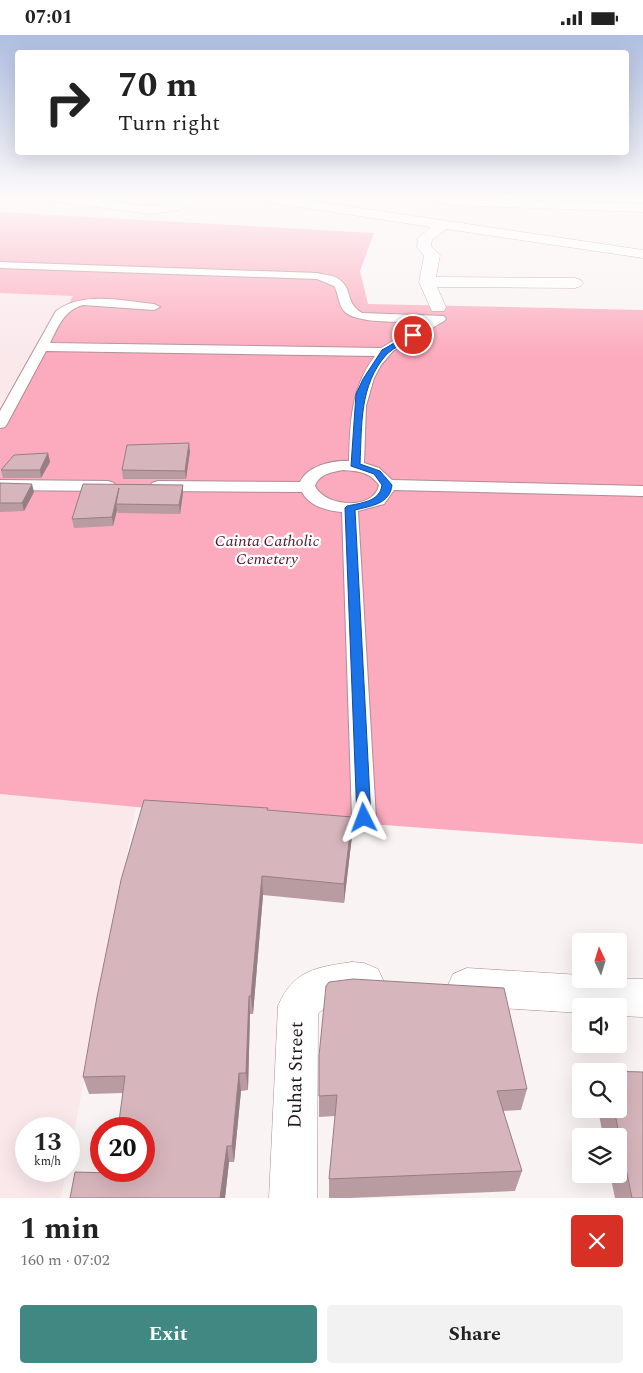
<!DOCTYPE html>
<html lang="en">
<head>
<meta charset="utf-8">
<style>
  body { margin:0; font-family:Spectral,serif; background:#f2f2f2; color:#222; height:100vh; display:flex; flex-direction:column; font-size:19px; white-space:nowrap }
  * { box-sizing:border-box; margin:0 }
  p { font-size:16px; color:#767676 }
  .icon { flex:none; width:28px; height:28px; fill:none; stroke:currentColor; stroke-width:2; stroke-linecap:round; stroke-linejoin:round }
  .map { position:relative; height:1163px; overflow:hidden }
  .panel { display:flex; flex-direction:column; background:#fff; flex:1 }
  .panel>* { flex:none }
  .banner { position:absolute; left:15px; top:15px; width:614px; height:105px; border-radius:5px; box-shadow:0 5px 20px #0002; background:#fff; color:#222; overflow:hidden }
  .needle { width:32px; rotate:356deg }
  .tools { position:absolute; left:572px; top:898px; display:grid; gap:10px }
  .tools a { display:grid; place-items:center; width:55px; height:55px; border-radius:5px; background:#fff; box-shadow:0 5px 20px #0002; font-size:25px }
  .speed { position:absolute; left:15px; top:1082px; display:flex; gap:10px; font-size:25px; font-weight:700; text-align:center }
  .speed>* { display:grid; place-content:center; width:65px; height:65px; border-radius:50%; background:#fff; box-shadow:0 5px 20px #0002; line-height:1 }
  .speed small { font-size:12px; font-weight:400 }
  .speed .limit { border:8px solid #d22; background:#fff; color:#111 }
  .pin { position:absolute; display:grid; place-items:center; width:42px; height:42px; color:#fff; margin:-21px; border:2px solid #fff; border-radius:50%; box-shadow:0 1px 5px #0007 }
  .me { position:absolute; width:55px; margin:-28px; rotate:357deg; stroke-linejoin:round; filter:drop-shadow(0 0 4px #0008) }
  .turn { display:flex; align-items:center; gap:18px; height:105px; padding:0 20px; font-size:22px }
  .turn .icon { width:65px; height:65px; stroke-width:2.5 }
  .turn b { display:block; font-size:35px; line-height:42px }
  .round { display:grid; place-items:center; flex:none; width:52px; height:52px; border-radius:5px; background:#f2f2f2 }
  .overview { display:flex; align-items:center; justify-content:space-between; height:85px; padding:0 20px }
  h1 { font-size:30px; font-weight:700; line-height:38px }
  .primary-button { display:flex; gap:10px; margin-top:auto; padding:10px 20px }
  .primary-button a { flex:1; height:58px; border-radius:5px; background:#418882; color:#fff; font-size:20px; font-weight:700; line-height:58px; text-align:center }
  .primary-button a+a { background:#f2f2f2; color:#222 }
  .status { display:flex; justify-content:space-between; align-items:center; height:35px; padding:0 25px; background:#fff; direction:ltr }
  .status svg { height:14px; fill:currentColor }
  .map>svg:first-child { display:block }
  .built { fill:#fae8eb }
  .green { fill:#fcaabd }
  .lines { fill:none; stroke-linecap:round; stroke-linejoin:round }
  .service-casing { stroke:#ae8d94; stroke-width:2 }
  .minor-casing { stroke:#ae8d94; stroke-width:1 }
  .service { fill:#fff; fill-rule:evenodd }
  .minor { fill:#fff; fill-rule:evenodd }
  .wall { fill:#b99ca2 }
  .shaded-wall { fill:#967f84 }
  .building { fill:#d7b5bc; stroke:#967f84 }
  .route { fill:#1a73e8; stroke:#114b97 }
  .labels { text-anchor:middle; dominant-baseline:central; stroke-width:4.5; stroke-linejoin:round; paint-order:stroke }
  .park-label { font-size:16px; font-style:italic; fill:#531429; stroke:#fff }
  .near-street-label { font-size:19px; fill:#211517; stroke:#fff }
</style>
</head>
<body>
<div class="status"><b>07:01</b><svg viewBox="0 0 49 12"><path d="M0 12V9h3v3zM5 12V6h3v6zM10 12V3h3v9zM15 12V0h3v12zM26 1h20v11H26zM47 4h2v5h-2z"/></svg></div>
<div class="map">
<svg width="643" height="1163" viewBox="0 0 643 1163">
  <rect width="100%" height="100%" fill="#faf3f4"/>
  <path class="built" d="M0 258 73 261 0 395Z
    M0 759 136 772 69 1124V1094H26V1136H66L61 1163H0Z"/>
  <path class="green" d="M0 177 374 198 360 236 368 269 643 275V809L136 772 0 759V395L73 261 0 258Z"/>
  <g class="lines">
    <g class="service-casing">
      <path id="service" d="M0 227 317 238C325 240 334 240 340 245 353 255 345 268 362 278L444 281 446 284 444 286 393 316 381 330 374 343 366 371 364 428 379 433 392 445 643 451V461L394 455 384 469 358 476 376 783 372 790 364 792 356 790 352 783 342 477C327 476 309 471 302 457L158 456 152 454 150 451 152 448 158 446 300 447C307 431 332 425 349 426 350 388 351 352 375 321L46 316 7 389 5 392 0 393V376L56 276C83 256 122 266 154 269L160 272 154 275 83 270C64 275 58 292 50 308L381 313 425 287C406 286 357 290 344 276 338 269 339 259 334 251L317 244 0 233ZM343 435C358 436 370 437 379 450 374 476 325 472 315 451 319 439 332 437 343 435Z
        M0 445 108 446 114 448 116 451 114 454 108 456 0 455Z"/>
    </g>
    <g class="minor-casing">
      <path id="minor" d="M43 162C78 159 112 168 147 171 167 172 184 160 204 162L202 165 179 175 149 179 50 166Z
        M254 162H285L643 215V223L446 194 432 205 431 211 440 220 436 242 575 243 581 245 583 248 581 251 575 253 437 252 446 272 444 276H432L430 272 419 247 424 221 417 212 418 203 431 192 261 166Z
        M425 162 643 169V177L449 170 427 165Z
        M352 927 364 928 378 934 384 947 378 960C373 962 368 965 363 966 343 967 334 963 318 979L317 1163H269L278 971C293 935 317 932 352 927Z
        M467 933 581 940V944H643V982L619 981V971H581V978L467 971 453 965 447 952 453 939Z"/>
    </g>
    <use href="#service" class="service"/>
    <use href="#minor" class="minor"/>
  </g>
  <path class="wall" d="M190 416 186 444H123L122 435Z
    M48 418 50 427 41 443H3L1 435Z
    M0 448 34 457 24 476 0 477Z
    M83 449 183 458 180 479 118 478 117 475 113 491 74 493 72 484Z
    M268 775 352 801 344 868 263 860 253 979H250L248 1055 241 1056 234 1127H229L225 1163H70L113 1138 123 1058 89 1059 83 1042Z
    M319 1021 527 1054 521 1075 503 1076 522 1136 515 1156 350 1163H329V1144L335 1081 319 1082Z
    M598 1074H619L643 1163H615L610 1139H619V1101H603Z"/>
  <path class="shaded-wall" d="M189 408 190 416 186 444 185 436Z
    M48 418 50 427 41 443 40 435Z
    M32 449 34 457 24 476 22 468Z
    M183 450V458L180 479 179 470Z
    M119 453 116 469 117 475 113 491 112 482Z
    M352 782V801L344 868V849Z
    M262 841 263 860 253 979 251 961Z
    M249 961 250 979 248 1055 246 1038Z
    M239 1038 241 1056 234 1127 232 1111Z
    M227 1111 229 1127 225 1163H220Z"/>
  <path class="building" d="M189 408 185 436 122 435 127 410Z
    M48 418 40 435H1L14 420Z
    M0 448 32 449 22 468H0Z
    M83 449 183 450 179 470 116 469 119 453 112 482 72 484Z
    M144 765 268 773 267 775 352 782 344 849 262 841 251 961H249L246 1038H239L232 1111H227L220 1163H70L75 1137 113 1138V1136H144V1094H118L125 1041 83 1042 97 962 121 845Z
    M353 944 504 953 527 1054 497 1056 522 1136 329 1144 337 1060 319 1061V1021L326 951 329 947Z
    M606 1036 643 1037V1163H632L614 1074H619V1036Z"/>
  <linearGradient id="sky" x2="0" y2="1"><stop stop-color="#afbee1"/><stop offset="0.5" stop-color="#fdfafa"/><stop offset="1" stop-color="#fdfafa" stop-opacity="0"/></linearGradient>
  <rect width="643" height="324" fill="url(#sky)"/>
  <path class="route" d="M410 299 416 300C408 308 395 311 387 319 359 350 362 390 360 429L380 436 392 450C390 469 371 471 355 475L371 783 369 787 364 789 359 787 357 783 345 473 347 471C360 468 380 467 382 450L374 439 351 431 356 359 363 344 382 315Z"/>
  <g class="labels">
    <g class="park-label">
      <text x="267" y="506">Cainta Catholic<tspan x="267" dy="18">Cemetery</tspan></text>
    </g>
    <g class="near-street-label">
      <text transform="translate(296 1040) rotate(-89)">Duhat Street</text>
    </g>
  </g>
</svg>
<div class="tools">
<a><svg class="needle" viewBox="-14 -14 28 28"><path d="M0-13l5 13h-10z" fill="#e53935"/><path d="M0 13l5-13h-10z" fill="#767676"/></svg></a>
<a><svg class="icon" aria-label="sound" viewBox="0 0 24 24"><path d="M4 9h4l5-4v14l-5-4H4zM17 9q2 3 0 6"/></svg></a>
<a><svg class="icon" aria-label="search" viewBox="0 0 24 24"><circle cx="10" cy="10" r="6"/><path d="M15 15l6 6"/></svg></a>
<a><svg class="icon" aria-label="layers" viewBox="0 0 24 24"><path d="M12 4l9 5-9 5-9-5zM3 14l9 5 9-5"/></svg></a>
</div>
<div class="speed"><div>13<small>km/h</small></div><div class="limit">20</div></div>
<div class="pin" style="left:413px;top:300px;background:#d93025"><svg class="icon" aria-label="arrive" viewBox="0 0 24 24"><path d="M6 21V4h12l-3 4 3 4H6"/></svg></div>
<svg class="me" style="left:364px;top:783px" viewBox="-20 -20 40 40"><path d="M0-17L14 15 0 8-14 15z" fill="#1a73e8" stroke="#fff" stroke-width="4"/></svg>
<div class="banner">
<div class="turn"><svg class="icon" aria-label="right" viewBox="0 0 24 24"><path d="M7 20v-9h11M14 6l5 5-5 5"/></svg><div><b>70 m</b>Turn right</div></div>
</div>
</div>
<section class="panel">
<div class="overview"><div><h1>1 min</h1><p>160 m · 07:02</p></div><a class="round" style="background:#d93025;color:#fff"><svg class="icon" aria-label="close" viewBox="0 0 24 24"><path d="M6 6l12 12M18 6L6 18"/></svg></a></div>
<div class="primary-button"><a>Exit</a><a>Share</a></div>
</section>
</body>
</html>
